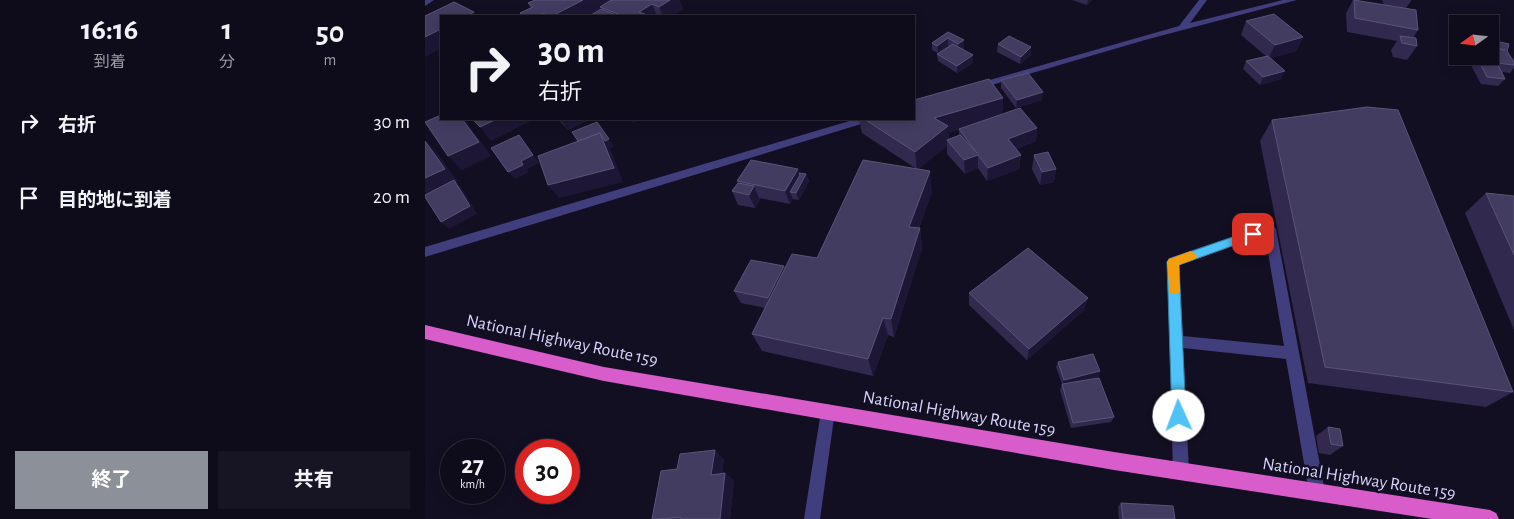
<!DOCTYPE html>
<html lang="ja">
<head>
<meta charset="utf-8">
<style>
  body { margin:0; font-family:"Alegreya Sans","Noto Sans JP",sans-serif; background:#171423; color:#f1f3f6; height:100vh; display:flex; flex-direction:column; font-size:19px; white-space:nowrap }
  * { box-sizing:border-box; margin:0 }
  p { font-size:16px; color:#9b9ba2 }
  .icon { flex:none; width:28px; height:28px; fill:none; stroke:currentColor; stroke-width:2; stroke-linecap:round; stroke-linejoin:round }
  .map { position:relative; flex:1; overflow:hidden }
  .panel { display:flex; flex-direction:column; background:#0e0b1a; width:425px }
  .panel>* { flex:none }
  .hud { position:absolute; left:15px; top:15px; width:475px; height:105px; border-radius:0px; box-shadow:0 2px 12px #0003,0 0 0 1px #2e2b39; background:#0e0b1a; color:#f1f3f6; overflow:hidden }
  .needle { width:32px; rotate:255deg }
  .buttons { position:absolute; left:1024px; top:15px; display:grid; gap:10px }
  .buttons a { display:grid; place-items:center; width:50px; height:50px; border-radius:0px; background:#0e0b1a; box-shadow:0 2px 12px #0003,0 0 0 1px #2e2b39; font-size:25px }
  .speed { position:absolute; left:15px; top:439px; display:flex; gap:10px; font-size:25px; font-weight:700; text-align:center }
  .speed>* { display:grid; place-content:center; width:65px; height:65px; border-radius:50%; background:#0e0b1a; box-shadow:0 2px 12px #0003,0 0 0 1px #2e2b39; line-height:1 }
  .speed small { font-size:12px; font-weight:400 }
  .speed .limit { border:8px solid #d22; background:#fff; color:#111 }
  .pin { position:absolute; display:grid; place-items:center; width:42px; height:42px; color:#fff; margin:-21px; border-radius:10px; box-shadow:0 2px 8px #0006 }
  .me { position:absolute; width:55px; margin:-28px; rotate:358deg; stroke-linejoin:round; filter:drop-shadow(0 0 4px #0008) }
  .turn { display:flex; align-items:center; gap:18px; height:105px; padding:0 15px; font-size:22px }
  .turn .icon { width:65px; height:65px; stroke-width:2.5 }
  .turn b { display:block; font-size:35px; line-height:42px }
  .eta { display:flex; justify-content:space-evenly; align-items:center; height:85px; text-align:center }
  .eta b { font-size:30px; font-weight:700; line-height:35px }
  .primary-button { display:flex; gap:10px; margin-top:auto; padding:10px 15px }
  .primary-button a { flex:1; height:58px; border-radius:0px; background:#8c9099; color:#fff; font-size:20px; font-weight:700; line-height:58px; text-align:center }
  .primary-button a+a { background:#171423; color:#f1f3f6 }
  ul { padding:0; list-style:none }
  li { display:flex; align-items:center; gap:15px; height:75px; padding:0 15px }
  li div { flex:1 }
  li b { display:block; font-size:19px }
  li em { font-style:normal }
  main { display:flex; flex:1; min-height:0 }
  .map>svg:first-child { display:block }
  .lines { fill:none; stroke-linecap:round; stroke-linejoin:round }
  .minor { fill:#413e7d; fill-rule:evenodd }
  .tertiary { fill:#413e7d; fill-rule:evenodd }
  .trunk { fill:#d85cca; fill-rule:evenodd }
  .wall { fill:#312a4e; fill-rule:evenodd }
  .shaded-wall { fill:#1d1735 }
  .building { fill:#433c61; stroke:#5a5479 }
  .route { fill:#4fc3f7; stroke:#337fa1 }
  .slow { fill:#f59e0b }
  .labels { text-anchor:middle; dominant-baseline:central; stroke-width:5; stroke-linejoin:round; paint-order:stroke }
  .near-street-label { font-size:18px; fill:#d8d3fc; stroke:#130f22 }
</style>
</head>
<body>
<main>
<section class="panel">
<div class="eta">
<div><b>16:16</b><p>到着</p></div>
<div><b>1</b><p>分</p></div>
<div><b>50</b><p>m</p></div>
</div>
<ul>
<li><svg class="icon" aria-label="right" viewBox="0 0 24 24"><path d="M7 20v-9h11M14 6l5 5-5 5"/></svg><div><b>右折</b></div><em>30 m</em></li>
<li><svg class="icon" aria-label="arrive" viewBox="0 0 24 24"><path d="M6 21V4h12l-3 4 3 4H6"/></svg><div><b>目的地に到着</b></div><em>20 m</em></li>
</ul>
<div class="primary-button"><a>終了</a><a>共有</a></div>
</section>
<div class="map">
<svg width="1089" height="519" viewBox="0 0 1089 519">
  <rect width="100%" height="100%" fill="#130f22"/>
  <g class="lines">
    <path class="minor" d="M0 0H9L0 6Z
      M774 0H782L765 23 858 0H872L720 40 553 89 550 90 545 87 547 85 754 26Z
      M431 119H447L446 121 0 257V247Z
      M845 224 849 226 851 229 900 492 898 498 892 500 886 498 884 492 861 359 758 348 764 472 762 478 756 480 750 478 748 472 742 262 744 258ZM840 235 859 346 758 336 754 265Z"/>
    <path class="tertiary" d="M403 404 408 406 410 411 395 519H379L396 411 398 406Z"/>
    <path class="trunk" d="M0 325 179 367 689 452 1065 510 1071 513 1074 519H1007L689 470 179 381 0 339Z"/>
  </g>
  <path class="wall" d="M183 0 184 2 186 0H254L258 9 247 16H164L177 9 176 8 161 16H97L95 13 105 8 103 3Z
    M647 0H667L662 5Z
    M928 0 959 5 957 0H986V1L981 8 993 30 988 38 992 46 982 60 968 57 966 50 972 41 922 32 921 13Z
    M821 21 878 37 871 51 846 58 856 79 835 85 818 69 821 61 841 56 816 35Z
    M523 32 539 48 537 49 548 63 532 73 513 61 512 54 524 46H523L513 53 507 50V43Z
    M1065 40 1082 51 1089 62V68L1085 73 1077 72 1080 79 1073 86 1056 84 1041 56H1065Z
    M573 44 606 47V55L595 64 572 52Z
    M576 80 617 100 591 108 576 88Z
    M578 98 577 114 612 128 611 141 591 149 596 155 594 169 562 181 553 168 540 174 522 154V146L493 169 507 192 494 228H495L497 248 469 337 463 335 448 376 337 351 327 334 340 308 316 303 309 291 359 266 360 268 392 258 490 168 437 133 434 119H489ZM539 128 534 129V135L524 139 523 132Z
    M133 119H163L164 120 143 130Z
    M847 120 1088 392 1061 407 883 383 835 141Z
    M609 155 631 169 629 182 615 185 607 169Z
    M374 173 381 174 384 181 374 200 368 199 365 204 334 198 335 200 330 208 313 205 307 191 313 183 312 181Z
    M1061 193 1089 196V330L1040 213Z
    M544 293 663 298 659 310 602 360 544 305Z
    M633 362 675 371 673 377 657 381 689 417 686 422 646 428 635 390 637 384 631 367Z
    M903 427 918 446 905 455 894 453 891 436Z
    M299 459 297 474 300 473 309 481 305 519H227L252 469Z
    M696 503 750 519H694L693 507Z"/>
  <path class="shaded-wall" d="M158 0H183L185 3 175 7 176 8 161 16H127Z
    M245 0H254L258 9 247 16H238L234 7Z
    M663 0H667L662 5Z
    M227 4 232 16H216L214 12Z
    M49 12 52 16H41Z
    M118 13 120 16H112Z
    M16 29V49L0 57V37Z
    M878 37 871 51 843 59 850 45Z
    M523 38V46L513 53 512 46Z
    M539 40V48L534 51 533 44Z
    M606 47V55L595 64 596 57Z
    M548 55V63L532 73V66Z
    M860 71 856 79 835 85 838 77Z
    M618 92 617 100 591 108 592 100Z
    M578 98 577 117 523 132 524 142 522 140V146L492 170 490 152 509 118Z
    M37 119H38L42 123 66 156 37 170 23 156Z
    M72 119H110L66 141 55 127Z
    M135 119H163L164 120 143 130Z
    M205 119H216L208 123Z
    M612 128 611 141 582 152 583 139Z
    M175 133 184 139 189 147 185 148 198 182 134 198 123 185Z
    M94 135 114 163 102 169 104 172 90 179 83 172Z
    M0 141 13 154 33 182 31 183 36 187 52 214 24 229 16 222 5 196 0 192Z
    M553 155V168L540 174 539 160Z
    M596 155 594 169 562 181 563 168Z
    M373 169 377 182 381 174 384 181 374 200 371 193 365 192 368 199 365 204 360 191Z
    M631 169 629 182 615 185 617 172Z
    M505 171 507 192 487 246 484 227Z
    M329 186 335 200 330 208 324 195Z
    M495 228 497 248 469 337 466 319Z
    M359 266 364 279 349 310 343 298Z
    M663 298 659 310 602 360 604 349Z
    M458 318 463 335 448 376 443 359Z
    M675 371 673 377 637 385 639 380Z
    M290 450 299 459 296 483 286 475Z
    M300 473 309 481 305 519H295Z"/>
  <path class="building" d="M110 0H158L127 16H123L118 13 112 16H100L95 13 108 7 103 3Z
    M186 0H245L234 7 227 4 214 12 222 15 221 16H198L175 7Z
    M929 0 991 10 993 30 930 18Z
    M29 2 49 12 41 16H16V29L0 37V16Z
    M176 9 193 16H164Z
    M849 14 878 37 850 45 821 21Z
    M523 32 539 40 533 44 523 38 512 46 507 43Z
    M584 36 606 47 596 57 573 44Z
    M975 36 991 38 992 46 977 43Z
    M1065 40 1084 44 1082 51 1089 62V65L1072 63 1080 79 1062 77 1051 56H1065V49L1080 50 1067 46 1065 42Z
    M528 44 548 55 532 66 512 54Z
    M843 56 860 71 838 77 821 61Z
    M603 73 618 92 592 100 576 80Z
    M564 79 578 98 509 118 523 126 490 152 439 119H489V100Z
    M942 107 973 110 1088 392 900 367 847 120Z
    M595 108 612 128 583 139 596 155 563 168 553 155 539 160 522 140 535 135 552 153 534 129Z
    M16 115V119H37L54 142 23 156 0 122Z
    M47 119H72L55 127Z
    M172 122 184 139 180 141 175 133 153 141 147 132Z
    M175 133 189 168 123 185 113 156Z
    M94 135 108 155 96 161 98 165 83 172 66 148Z
    M0 141 20 169 0 178Z
    M623 152 631 169 617 172 609 155Z
    M326 160 373 169 360 191 312 181Z
    M438 160 505 171 484 227 495 228 466 319 458 318 443 359 327 334 367 254 392 258Z
    M374 173 381 174 371 193 365 192 375 175Z
    M29 180 45 206 16 222 0 197V195Z
    M313 183 329 186 324 195 307 191Z
    M1061 193 1089 196V255Z
    M603 248 663 298 604 349 544 293Z
    M326 260 359 266 343 298 309 291Z
    M668 354 675 371 639 380 633 362Z
    M674 378 689 417 648 423 637 384Z
    M903 427 915 429 918 446 906 444Z
    M290 450 286 475 300 473 295 519H256V517L236 519H227L236 471 252 469 255 454Z
    M696 503 748 506 750 519H698Z"/>
  <path class="route" d="M828 230 834 234 832 237 754 265 761 416 759 420 754 422 749 420 747 416 742 262 744 259Z"/>
  <path class="slow" d="M766 251 772 256 770 259 754 265 755 291 753 294H745L742 262 744 259Z"/>
  <g class="labels">
    <g class="near-street-label">
      <text transform="translate(137 341) rotate(12)">National Highway Route 159</text>
      <text transform="translate(534 414) rotate(10)">National Highway Route 159</text>
      <text transform="translate(934 479) rotate(9)">National Highway Route 159</text>
    </g>
  </g>
</svg>
<div class="buttons">
<a><svg class="needle" viewBox="-14 -14 28 28"><path d="M0-13l5 13h-10z" fill="#e53935"/><path d="M0 13l5-13h-10z" fill="#9b9ba2"/></svg></a>
</div>
<div class="speed"><div>27<small>km/h</small></div><div class="limit">30</div></div>
<div class="pin" style="left:828px;top:234px;background:#d93025"><svg class="icon" aria-label="arrive" viewBox="0 0 24 24"><path d="M6 21V4h12l-3 4 3 4H6"/></svg></div>
<svg class="me" style="left:754px;top:416px" viewBox="-20 -20 40 40"><circle r="19" fill="#fff"/><path d="M0-13L10 11 0 6-10 11z" fill="#4fc3f7"/></svg>
<div class="hud">
<div class="turn"><svg class="icon" aria-label="right" viewBox="0 0 24 24"><path d="M7 20v-9h11M14 6l5 5-5 5"/></svg><div><b>30 m</b>右折</div></div>
</div>
</div>
</main>
</body>
</html>
